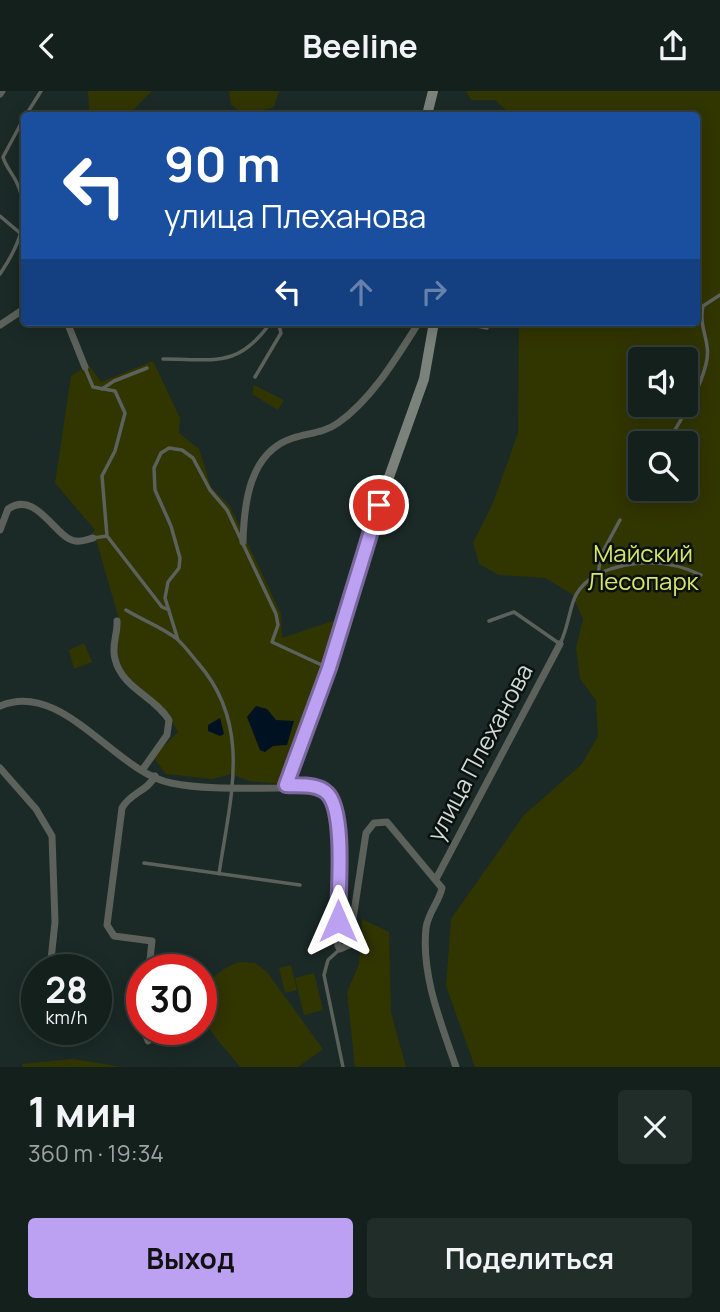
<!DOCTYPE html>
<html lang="ru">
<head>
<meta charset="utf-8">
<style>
  body { margin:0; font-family:Manrope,sans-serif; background:#212d29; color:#f1f3f6; height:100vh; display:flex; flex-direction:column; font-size:26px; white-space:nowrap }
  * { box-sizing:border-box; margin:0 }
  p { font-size:23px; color:#9da3a3 }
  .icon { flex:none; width:38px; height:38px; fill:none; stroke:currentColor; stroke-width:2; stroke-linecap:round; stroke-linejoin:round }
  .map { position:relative; height:976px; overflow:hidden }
  .sheet { display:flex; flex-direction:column; background:#14201c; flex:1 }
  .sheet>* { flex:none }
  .banner { position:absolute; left:21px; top:21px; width:679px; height:214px; border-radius:7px; box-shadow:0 4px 18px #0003,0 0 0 2px #333e3b; background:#1a4fa0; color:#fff; overflow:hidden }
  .fabs { position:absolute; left:628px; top:256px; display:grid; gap:14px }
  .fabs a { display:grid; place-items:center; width:70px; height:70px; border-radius:7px; background:#14201c; box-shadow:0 4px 18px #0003,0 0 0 2px #333e3b; font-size:35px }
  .speed { position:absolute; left:21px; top:863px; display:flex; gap:14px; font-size:35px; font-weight:700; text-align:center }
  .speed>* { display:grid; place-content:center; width:91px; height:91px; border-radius:50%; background:#14201c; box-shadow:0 4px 18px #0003,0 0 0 2px #333e3b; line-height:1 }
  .speed small { font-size:18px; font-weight:400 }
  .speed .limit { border:10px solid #d22; background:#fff; color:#111 }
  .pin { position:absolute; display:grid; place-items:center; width:60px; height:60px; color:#fff; margin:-30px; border:4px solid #fff; border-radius:50%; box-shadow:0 2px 7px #0007 }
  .me { position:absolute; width:77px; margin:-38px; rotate:0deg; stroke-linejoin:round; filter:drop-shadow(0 0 5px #0008) }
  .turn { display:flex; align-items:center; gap:24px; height:147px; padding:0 28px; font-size:32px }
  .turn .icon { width:91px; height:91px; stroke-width:2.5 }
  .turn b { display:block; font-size:49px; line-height:60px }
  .lanes { display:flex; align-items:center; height:66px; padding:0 28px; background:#0003; justify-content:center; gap:35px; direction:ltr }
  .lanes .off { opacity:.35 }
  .round { display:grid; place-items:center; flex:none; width:74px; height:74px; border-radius:7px; background:#212d29 }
  .headline { display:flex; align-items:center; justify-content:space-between; height:119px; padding:0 28px }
  h1 { font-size:42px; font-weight:700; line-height:52px }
  .action { display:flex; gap:14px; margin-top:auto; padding:14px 28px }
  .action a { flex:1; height:80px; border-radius:7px; background:#bca0f2; color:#111; font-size:28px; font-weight:700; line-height:80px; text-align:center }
  .action a+a { background:#212d29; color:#f1f3f6 }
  header { display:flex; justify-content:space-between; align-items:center; height:91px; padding:0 28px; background:#14201c; font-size:32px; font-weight:700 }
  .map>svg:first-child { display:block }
  .green { fill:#313500; fill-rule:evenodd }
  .water { fill:#001221 }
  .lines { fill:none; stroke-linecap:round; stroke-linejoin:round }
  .lane { stroke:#5c615c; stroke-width:3.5 }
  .street { stroke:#5c615c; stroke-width:7 }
  .secondary { stroke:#7a827b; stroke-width:10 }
  .route-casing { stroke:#7a689d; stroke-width:18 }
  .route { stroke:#bca0f2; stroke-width:12 }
  .labels { text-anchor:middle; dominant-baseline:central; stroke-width:5; stroke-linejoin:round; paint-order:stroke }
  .park-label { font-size:24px; fill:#d6e46b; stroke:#0b110f }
  .street-label { font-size:24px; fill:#d0d9d6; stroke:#0b110f }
</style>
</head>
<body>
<header><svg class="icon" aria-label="back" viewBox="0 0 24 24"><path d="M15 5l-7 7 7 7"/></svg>Beeline<svg class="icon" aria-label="share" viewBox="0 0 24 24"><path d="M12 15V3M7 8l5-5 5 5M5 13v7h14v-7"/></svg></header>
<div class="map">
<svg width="720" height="976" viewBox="0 0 720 976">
  <rect width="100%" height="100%" fill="#1b2a26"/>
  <path class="green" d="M88 0H152L128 24H94L89 19Z
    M229 0H279L274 16 245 24 231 14Z
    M466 0H720V976H475L446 895 451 828 524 724 582 673 598 645 596 609 580 588 576 557 583 528 572 503 545 487 499 484 479 473 473 452 493 412 518 342 519 231H696V24H511L495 9H471ZM640 268H686V313H640ZM640 352H686V397H640Z
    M153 270 180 327 179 342 199 358 211 396 230 415 281 523 282 547 342 527 280 693 249 690 231 683 213 688 166 683 153 666 178 641C173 633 169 624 163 617 148 602 125 591 119 569 114 554 121 540 118 525L97 452 91 443 95 439 55 392 71 285 89 274 101 291Z
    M254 294 284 309 278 319 252 303Z
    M84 552 92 571 74 578 69 559Z
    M362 828 389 841 391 921 406 976H355L347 901 359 873Z
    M240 871 255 872 267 881 323 958 298 976H240C229 961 207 940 202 923 195 897 219 877 240 871Z
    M291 874 297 899 285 902 279 877Z
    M314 882 323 919 304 924 295 887Z
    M73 968 123 976H22V973Z"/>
  <path class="water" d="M256 615 267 618 276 629 294 630 287 654 273 655 265 661 260 659 247 626Z
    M220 627 224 643 220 645 208 640V634Z"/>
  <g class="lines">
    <path class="lane" d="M26 24 41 0
      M0 125 20 142
      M0 183C19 155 33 124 16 90 12 82 6 76 3 66L24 27
      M458 231 487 237
      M163 268C214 268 238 278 271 231
      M85 277 93 296 115 300 125 322 115 360 102 385 107 445 162 516 169 519
      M255 286 281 242 278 231
      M102 298 114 290 147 277
      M667 352C681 329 700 299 706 273 712 251 698 238 703 215L720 204
      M93 447 107 445
      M598 483C631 468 669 468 701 484
      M126 519C142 529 162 536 177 548 185 555 192 565 198 572 253 635 230 707 219 783
      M489 530 514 521 560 553C575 521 565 502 598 483L601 464 620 429
      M178 549 165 507 168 491 179 477 180 467 171 435 155 399 154 377 161 362 169 357 182 359 193 367 210 399 227 419 276 523 278 534 272 551 326 576
      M144 772 300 794
      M339 859 328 869 324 884 343 976"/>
    <path class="street" d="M0 3 2 0
      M67 231 85 276
      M0 234 24 218
      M0 439 8 418C37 398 56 449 76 450 81 451 89 448 93 447
      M243 451C244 413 249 361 293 347 308 342 324 342 338 332 372 308 397 266 419 231
      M117 530C118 543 111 554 115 568 122 597 154 605 169 629L167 644 143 678
      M0 615C62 588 115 681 171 692 205 699 245 697 280 697L286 694 323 699 333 710 338 729V855L340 858 349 854 366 742 374 732 387 731 442 797C439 811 428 822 426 837 421 884 441 932 456 976
      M0 677 36 718 52 745 55 831 50 878
      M436 788 560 553
      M149 878 152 850 114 845 107 834 122 717C130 702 148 700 155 685
      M144 938 148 950"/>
    <path class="secondary" d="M427 24 433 0
      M286 694 329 577 379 414 424 288 434 231"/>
  </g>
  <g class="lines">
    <g class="route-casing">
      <path id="route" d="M338 830C338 803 346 720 327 702 317 692 299 695 286 694L329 577 379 414"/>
    </g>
    <use href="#route" class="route"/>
  </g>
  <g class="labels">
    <g class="park-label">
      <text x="643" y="461">Майский<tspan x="643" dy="28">Лесопарк</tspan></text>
    </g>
    <g class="street-label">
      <text transform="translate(479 661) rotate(-62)">улица Плеханова</text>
    </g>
  </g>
</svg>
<div class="fabs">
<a><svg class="icon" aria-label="sound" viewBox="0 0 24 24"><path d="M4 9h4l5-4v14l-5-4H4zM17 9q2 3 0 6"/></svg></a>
<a><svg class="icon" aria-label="search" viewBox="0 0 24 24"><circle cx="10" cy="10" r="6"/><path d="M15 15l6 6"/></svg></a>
</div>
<div class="speed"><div>28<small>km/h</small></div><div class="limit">30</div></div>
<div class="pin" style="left:379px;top:414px;background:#d93025"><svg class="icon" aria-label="arrive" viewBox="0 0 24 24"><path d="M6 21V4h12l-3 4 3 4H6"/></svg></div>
<svg class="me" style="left:338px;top:830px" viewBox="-20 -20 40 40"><path d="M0-17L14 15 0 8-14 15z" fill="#bca0f2" stroke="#fff" stroke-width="4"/></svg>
<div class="banner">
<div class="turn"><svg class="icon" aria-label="left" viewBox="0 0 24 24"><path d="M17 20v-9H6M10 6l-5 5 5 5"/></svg><div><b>90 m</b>улица Плеханова</div></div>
<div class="lanes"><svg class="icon" aria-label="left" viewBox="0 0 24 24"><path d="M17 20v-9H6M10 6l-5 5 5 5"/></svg><svg class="icon off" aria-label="ahead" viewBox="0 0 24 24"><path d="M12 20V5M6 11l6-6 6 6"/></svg><svg class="icon off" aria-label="right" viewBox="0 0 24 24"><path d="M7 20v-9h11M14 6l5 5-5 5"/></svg></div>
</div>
</div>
<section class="sheet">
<div class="headline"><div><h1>1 мин</h1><p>360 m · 19:34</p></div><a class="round"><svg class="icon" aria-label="close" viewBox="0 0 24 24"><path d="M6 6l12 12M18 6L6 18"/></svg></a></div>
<div class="action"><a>Выход</a><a>Поделиться</a></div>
</section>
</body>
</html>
